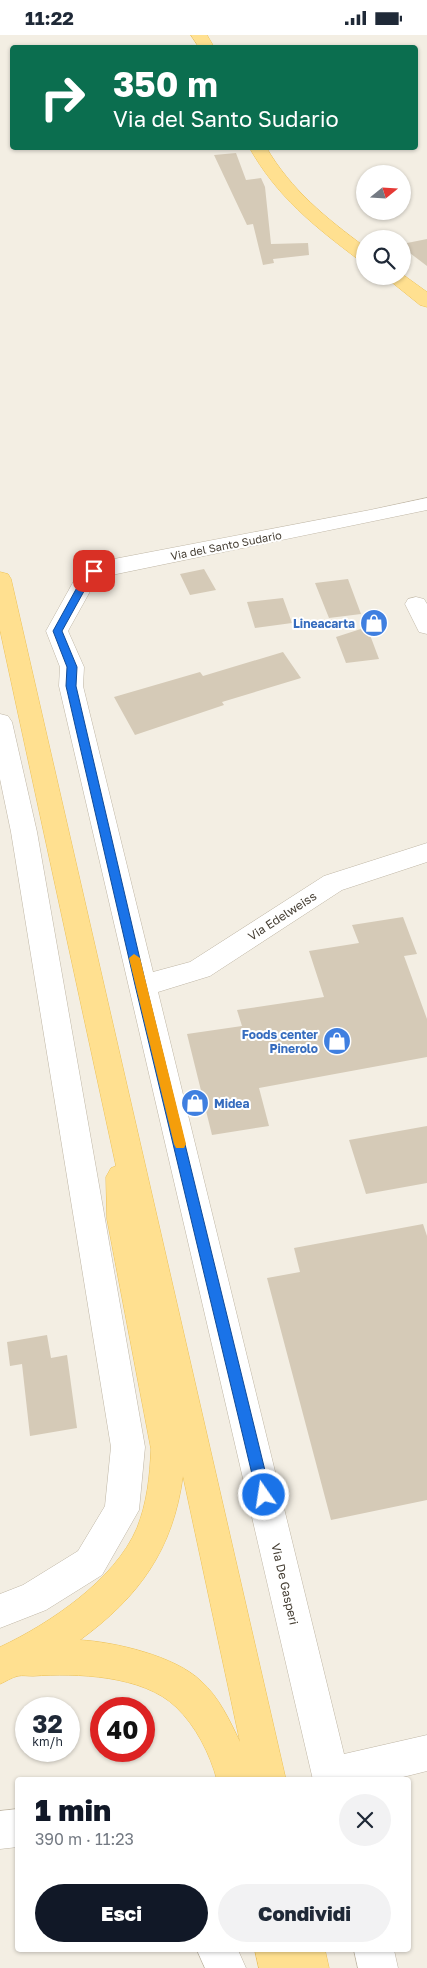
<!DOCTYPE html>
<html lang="it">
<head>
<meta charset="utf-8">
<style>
  body { margin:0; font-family:"Golos Text",sans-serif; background:#f2f2f3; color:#1f2937; height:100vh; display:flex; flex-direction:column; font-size:19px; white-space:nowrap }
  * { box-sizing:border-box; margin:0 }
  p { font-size:16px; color:#747a83 }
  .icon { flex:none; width:28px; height:28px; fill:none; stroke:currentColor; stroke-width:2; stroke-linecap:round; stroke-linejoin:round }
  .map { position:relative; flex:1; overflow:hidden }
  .drawer { position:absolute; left:15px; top:1742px; width:396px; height:175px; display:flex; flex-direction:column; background:#fff; border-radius:5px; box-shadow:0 1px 4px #0004 }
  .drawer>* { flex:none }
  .hud { position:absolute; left:10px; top:10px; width:408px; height:105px; border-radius:5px; box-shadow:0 1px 4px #0004; background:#0b6e4f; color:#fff; overflow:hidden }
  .needle { width:32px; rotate:72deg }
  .buttons { position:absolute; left:356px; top:130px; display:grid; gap:10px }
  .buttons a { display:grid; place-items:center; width:55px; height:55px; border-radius:50%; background:#fff; box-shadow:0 1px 4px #0004; font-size:25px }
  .speed { position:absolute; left:15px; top:1662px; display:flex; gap:10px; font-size:25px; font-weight:700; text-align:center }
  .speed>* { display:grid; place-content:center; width:65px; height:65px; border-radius:50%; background:#fff; box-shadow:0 1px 4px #0004; line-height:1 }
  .speed small { font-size:12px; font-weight:400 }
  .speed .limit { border:8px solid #d22; background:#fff; color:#111 }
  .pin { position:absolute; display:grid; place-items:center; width:42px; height:42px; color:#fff; margin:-21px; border-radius:10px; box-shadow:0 2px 8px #0006 }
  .me { position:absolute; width:55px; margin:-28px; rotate:347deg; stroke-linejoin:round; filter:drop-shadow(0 0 4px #0008) }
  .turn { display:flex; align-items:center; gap:18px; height:105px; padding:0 20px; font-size:22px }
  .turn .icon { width:65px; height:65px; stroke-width:2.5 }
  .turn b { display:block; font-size:35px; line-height:42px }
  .round { display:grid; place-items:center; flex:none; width:52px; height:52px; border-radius:26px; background:#f2f2f3 }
  .head { display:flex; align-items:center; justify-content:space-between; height:85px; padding:0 20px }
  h1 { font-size:30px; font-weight:800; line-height:38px; color:#111827 }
  .primary-button { display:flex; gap:10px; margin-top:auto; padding:10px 20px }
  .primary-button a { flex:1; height:58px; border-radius:30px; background:#111827; color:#fff; font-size:20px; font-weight:800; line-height:58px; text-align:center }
  .primary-button a+a { background:#f2f2f3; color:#1f2937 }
  .status { display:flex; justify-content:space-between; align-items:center; height:35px; padding:0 25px; background:#fff; direction:ltr }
  .status svg { height:14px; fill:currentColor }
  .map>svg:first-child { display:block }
  .building { fill:#d5cab7 }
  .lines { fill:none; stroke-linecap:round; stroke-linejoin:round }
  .minor-casing { stroke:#bfb6a5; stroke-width:1 }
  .major-casing { stroke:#edc156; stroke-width:1 }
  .minor { fill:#fff; fill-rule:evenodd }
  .major { fill:#ffe090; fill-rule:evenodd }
  .route { fill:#1a73e8; stroke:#114b97 }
  .slow { fill:#f59e0b }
  .labels { text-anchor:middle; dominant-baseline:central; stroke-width:4; stroke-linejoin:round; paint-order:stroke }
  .far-street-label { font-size:11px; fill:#453e33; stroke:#fff }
  .shop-label { font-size:12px; font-weight:bold; fill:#366cbe; stroke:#fff; text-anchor:end }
  .street-label { font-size:12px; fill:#453e33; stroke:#fff }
</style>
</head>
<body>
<div class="status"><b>11:22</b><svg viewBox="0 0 49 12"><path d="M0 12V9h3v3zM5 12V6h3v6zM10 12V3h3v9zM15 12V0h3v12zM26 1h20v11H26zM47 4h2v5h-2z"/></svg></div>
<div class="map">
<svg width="427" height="1933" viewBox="0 0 427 1933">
  <rect width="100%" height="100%" fill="#f3eee3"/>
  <path class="building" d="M236 118 246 145 261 143 265 152 271 209 308 208 309 220 273 224 274 228 263 230 253 189 247 190 214 120Z
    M427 204V231L402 212V209Z
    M204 534 216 555 190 560 180 539Z
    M348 544 361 579 329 583 315 548Z
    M283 563 292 588 255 593 247 567Z
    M367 592 379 624 346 628 336 602Z
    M283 617 301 643 222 667 224 670 135 700 114 662 200 637 203 641Z
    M403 882 417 919 404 921 427 984V1022L259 1053 269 1091 212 1100 187 999 242 991 237 975 324 962 309 916 359 908 352 890Z
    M427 1091V1148L366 1159 349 1105Z
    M423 1189 427 1201V1465L331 1485 267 1243 300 1237 294 1213Z
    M47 1300 51 1323 67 1320 77 1393 30 1401 22 1329 10 1331 7 1307Z"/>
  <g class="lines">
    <g class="minor-casing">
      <path id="minor" d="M427 463V475L102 542 93 551 68 596 84 632 83 651 153 937 190 927 324 841 427 808V827L342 855 210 941 158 957 344 1719 427 1700V1736L391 1745H313L59 651 60 632 46 596 76 542 86 532 114 524 370 475Z
        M416 562 424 564 427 569V599L419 597 405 569 408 564Z
        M0 679 8 681 12 687 37 797 145 1412 139 1475 102 1540 46 1575 0 1593V1559L23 1550 78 1516 105 1471 111 1412 11 797 0 744Z
        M18 1774V1812L0 1814V1776Z
        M197 1915H238L246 1933H205Z
        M354 1915H394L398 1933H358Z"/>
    </g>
    <g class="major-casing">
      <path id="major" d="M191 0H207L214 12H199Z
        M249 112H266C291 155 326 183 365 212V226L359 225C314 191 277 162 249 112Z
        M402 239 427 257V272L420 270 384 241H402Z
        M0 537 8 539 11 544 286 1745H217C210 1719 196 1691 176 1672 143 1640 76 1638 33 1641 28 1641 22 1640 18 1641 12 1642 5 1647 0 1649V1612C49 1589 115 1545 137 1493 147 1468 150 1441 151 1414L107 1184 106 1142 111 1133 116 1131 0 595ZM183 1441 240 1707C230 1686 219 1662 201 1646 175 1621 115 1607 80 1605 139 1562 173 1515 183 1441Z
        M255 1915H325L329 1933H259Z"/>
    </g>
    <use href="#minor" class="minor"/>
    <use href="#major" class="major"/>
  </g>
  <path class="route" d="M90 534H97L98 536 88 549 62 596 77 632 76 651 146 950 271 1460 269 1465 264 1466 259 1465 257 1460 135 950 66 651 67 632 53 596 80 547Z"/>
  <path class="slow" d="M134 919 140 923 186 1109 184 1113H176L174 1109 129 923Z"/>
  <defs>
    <g id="shop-disc" transform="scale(1.4375)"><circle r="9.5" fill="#3f7fe0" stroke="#fff"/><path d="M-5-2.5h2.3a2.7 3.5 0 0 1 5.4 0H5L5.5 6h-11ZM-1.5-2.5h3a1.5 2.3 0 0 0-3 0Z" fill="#fff"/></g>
  </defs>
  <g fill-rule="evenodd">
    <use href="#shop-disc" x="374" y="588"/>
    <use href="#shop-disc" x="337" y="1006"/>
    <use href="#shop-disc" x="195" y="1068"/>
  </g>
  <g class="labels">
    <g class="far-street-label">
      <text transform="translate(226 510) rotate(-11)">Via del Santo Sudario</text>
    </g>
    <g class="shop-label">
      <text x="355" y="588">Lineacarta</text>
      <text x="318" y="999">Foods center<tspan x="318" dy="14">Pinerolo</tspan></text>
      <text x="214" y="1068" text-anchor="start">Midea</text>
    </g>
    <g class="street-label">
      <text transform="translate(282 881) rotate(-33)">Via Edelweiss</text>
      <text transform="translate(285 1549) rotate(77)">Via De Gasperi</text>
    </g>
  </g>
</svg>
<div class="buttons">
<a><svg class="needle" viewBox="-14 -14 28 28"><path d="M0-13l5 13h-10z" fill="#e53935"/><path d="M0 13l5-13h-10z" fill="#747a83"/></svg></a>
<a><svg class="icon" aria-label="search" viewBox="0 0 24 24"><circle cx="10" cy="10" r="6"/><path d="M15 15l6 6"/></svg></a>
</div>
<div class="speed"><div>32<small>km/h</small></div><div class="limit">40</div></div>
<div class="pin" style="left:94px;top:536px;background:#d93025"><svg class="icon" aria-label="arrive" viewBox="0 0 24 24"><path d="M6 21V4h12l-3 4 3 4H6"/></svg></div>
<svg class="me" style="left:264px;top:1460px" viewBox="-20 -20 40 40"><circle r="17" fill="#1a73e8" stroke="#fff" stroke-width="3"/><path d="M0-11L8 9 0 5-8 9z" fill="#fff"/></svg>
<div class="hud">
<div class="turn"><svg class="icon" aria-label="right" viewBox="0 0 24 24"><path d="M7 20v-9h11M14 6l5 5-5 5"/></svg><div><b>350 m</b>Via del Santo Sudario</div></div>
</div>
<section class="drawer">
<div class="head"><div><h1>1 min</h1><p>390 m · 11:23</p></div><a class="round"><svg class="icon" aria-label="close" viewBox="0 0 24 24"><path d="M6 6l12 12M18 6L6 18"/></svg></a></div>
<div class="primary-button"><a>Esci</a><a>Condividi</a></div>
</section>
</div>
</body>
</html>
